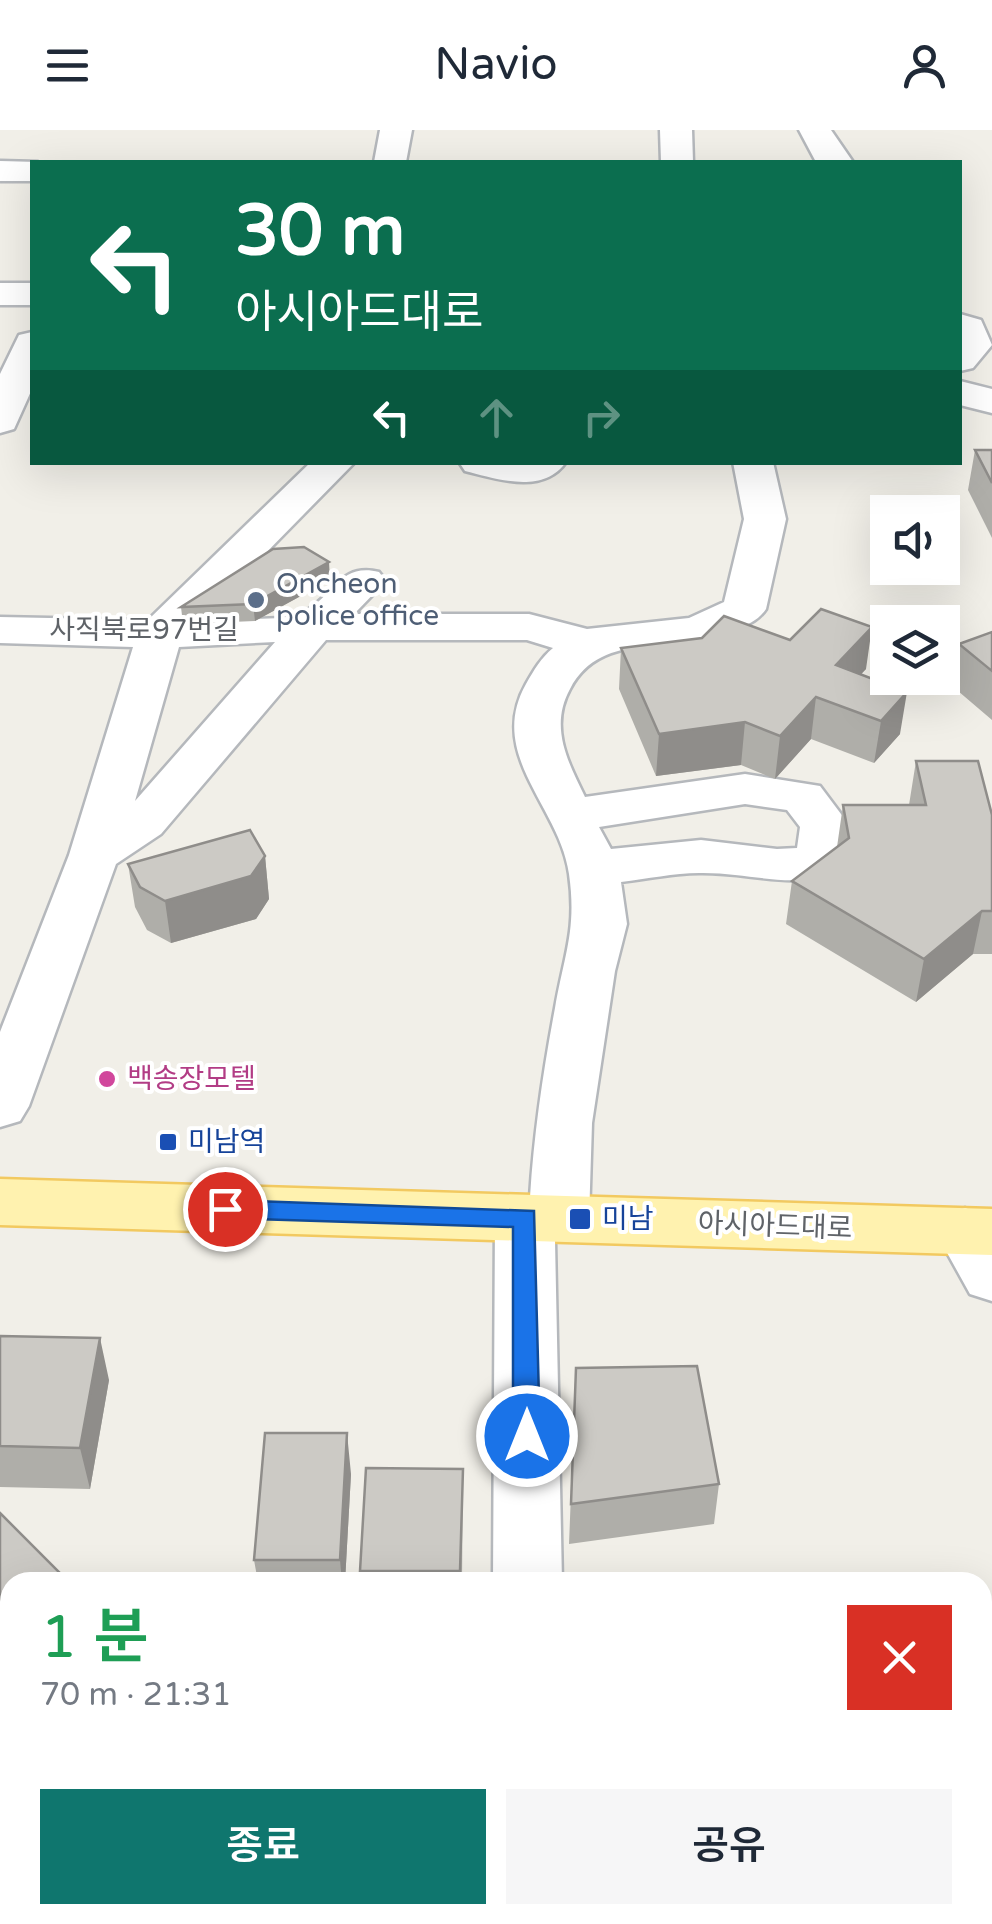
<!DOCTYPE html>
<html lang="ko">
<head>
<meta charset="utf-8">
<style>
  body { margin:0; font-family:"Varela Round","Noto Sans KR",sans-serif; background:#f6f6f7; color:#1f2937; height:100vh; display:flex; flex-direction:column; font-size:38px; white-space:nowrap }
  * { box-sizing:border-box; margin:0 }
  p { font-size:32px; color:#747a83 }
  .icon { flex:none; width:55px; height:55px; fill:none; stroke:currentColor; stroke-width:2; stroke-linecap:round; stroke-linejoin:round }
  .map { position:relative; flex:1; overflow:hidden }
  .drawer { position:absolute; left:0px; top:1442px; width:992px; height:352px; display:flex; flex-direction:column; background:#fff; border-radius:30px 30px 0 0; box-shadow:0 10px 40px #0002 }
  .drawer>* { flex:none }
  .banner { position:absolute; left:30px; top:30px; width:932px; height:305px; border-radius:0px; box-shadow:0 10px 40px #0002; background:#0b6e4f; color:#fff; overflow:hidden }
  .buttons { position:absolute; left:870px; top:365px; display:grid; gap:20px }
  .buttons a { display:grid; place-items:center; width:90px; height:90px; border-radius:0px; background:#fff; box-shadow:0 10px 40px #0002; font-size:50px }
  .pin { position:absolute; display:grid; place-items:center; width:85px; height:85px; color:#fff; margin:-42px; border:5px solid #fff; border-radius:50%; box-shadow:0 2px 10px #0007 }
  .me { position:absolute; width:110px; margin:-55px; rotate:0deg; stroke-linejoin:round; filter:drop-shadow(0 0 8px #0008) }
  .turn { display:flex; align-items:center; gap:35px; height:210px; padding:0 40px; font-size:45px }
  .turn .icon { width:130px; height:130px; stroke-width:2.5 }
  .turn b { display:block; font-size:70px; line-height:85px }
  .lanes { display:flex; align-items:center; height:95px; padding:0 40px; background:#0003; justify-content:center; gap:50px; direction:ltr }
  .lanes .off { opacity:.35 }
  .round { display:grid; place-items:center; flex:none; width:105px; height:105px; border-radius:0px; background:#f6f6f7 }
  .headline { display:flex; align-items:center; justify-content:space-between; height:170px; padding:0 40px }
  h1 { font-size:60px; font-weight:600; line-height:75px; color:#1e9e55 }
  .action { display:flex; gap:20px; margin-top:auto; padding:20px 40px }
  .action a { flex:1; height:115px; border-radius:0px; background:#0f766e; color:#fff; font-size:40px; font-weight:600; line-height:115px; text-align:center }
  .action a+a { background:#f6f6f7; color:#1f2937 }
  header { display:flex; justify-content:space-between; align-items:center; height:130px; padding:0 40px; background:#fff; font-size:45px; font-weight:600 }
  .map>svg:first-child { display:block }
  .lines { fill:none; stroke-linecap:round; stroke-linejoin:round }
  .minor-casing { stroke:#b5b8bc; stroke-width:5 }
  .major-casing { stroke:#f2c960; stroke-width:5 }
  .minor { fill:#fff; fill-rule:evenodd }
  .major { fill:#fff2af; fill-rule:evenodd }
  .wall { fill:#afaea9 }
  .shaded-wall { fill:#8f8d8a }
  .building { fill:#cccac5; stroke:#8f8d8a; stroke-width:2.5 }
  .route { fill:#1a73e8; stroke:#114b97; stroke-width:2.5 }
  .service-dot { fill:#5c6f8a; stroke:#fff; stroke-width:4 }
  .hotel-dot { fill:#d1479c; stroke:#fff; stroke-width:4 }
  .transit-dot { fill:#1a4fb4; stroke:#fff; stroke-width:4 }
  .labels { text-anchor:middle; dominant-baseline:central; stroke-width:8; stroke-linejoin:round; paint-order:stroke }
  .service-label { font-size:28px; fill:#4e5e75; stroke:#fff; text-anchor:start }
  .street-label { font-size:28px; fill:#5f6368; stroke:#fff }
  .hotel-label { font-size:28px; fill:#b23c85; stroke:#fff; text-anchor:start }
  .transit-label { font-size:28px; fill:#164399; stroke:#fff; text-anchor:start }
</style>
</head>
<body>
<header><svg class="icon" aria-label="menu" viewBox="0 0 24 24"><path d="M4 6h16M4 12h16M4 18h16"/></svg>Navio<svg class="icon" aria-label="person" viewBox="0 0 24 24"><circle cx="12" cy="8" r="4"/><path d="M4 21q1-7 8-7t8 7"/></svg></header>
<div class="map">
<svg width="992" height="1794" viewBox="0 0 992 1794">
  <rect width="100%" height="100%" fill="#f1efe8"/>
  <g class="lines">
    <g class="minor-casing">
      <path id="minor" d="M380 0H412L406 32H374Z
        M660 0H692L693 32H661Z
        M799 0H831L853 32H816Z
        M0 31 38 32H32V51H0Z
        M0 153H32V175H0Z
        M960 184 981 190 992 215 973 238 960 241Z
        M32 202V259L14 299 0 303V244L19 205Z
        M960 251 992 259V283L960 275Z
        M311 332H355L201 489C224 488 284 492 302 483 333 468 339 432 379 442L386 451 354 484H529L587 499 689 488 724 472 744 389 733 332H773L786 389 766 479C758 491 748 494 735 500 678 528 603 496 570 559 549 597 568 632 585 667L745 644 820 656 850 696 846 732 839 744C783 759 751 742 699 743 674 743 647 749 621 752L627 794 615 841 592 993 589 1089 580 1105 555 1111 562 1452H493L495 1088 504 1072 530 1067C534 1003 543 942 555 878 564 825 577 800 569 744 560 677 486 625 526 554 534 540 541 528 553 518L527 510H326L161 704 116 734 29 976 20 991 0 997V902L69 725 133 517 0 513V487L148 490ZM275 512 135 671 179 517ZM745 674 787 680 800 697 797 718 777 719 701 710 611 719 599 697Z
        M459 332H566C543 365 497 349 465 341Z
        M965 1078 986 1085 992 1094V1171L970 1164 935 1101 944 1085Z"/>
    </g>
    <g class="major-casing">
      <path id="major" d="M0 1049 992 1079V1125L0 1095Z
        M992 1524V1590L982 1594V1528Z
        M456 1785H549L545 1794H452Z"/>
    </g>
    <use href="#minor" class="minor"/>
    <use href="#major" class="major"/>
  </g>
  <path class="wall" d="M975 320H992V408L968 360Z
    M330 450 255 491 183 494 181 477Z
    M992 502V590L951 555 959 514Z
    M621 518 866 539 860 544 900 604 874 633 811 609 775 649 741 635 656 646 619 559Z
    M916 631 992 685V824H973L916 872 786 794 792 751 837 717 843 675H909Z
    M265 726 269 769 256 789 171 813 147 800 135 777 128 734Z
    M0 1206 109 1250 90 1359 0 1357Z
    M576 1238 719 1354 714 1394 569 1414Z
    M463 1339 462 1452H361L360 1441Z
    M351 1344 345 1452H258L254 1430Z"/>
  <path class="shaded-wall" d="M329 432 330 450 255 491 253 474Z
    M872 497 866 539 834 574 836 535Z
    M907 562 900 604 874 633 881 591Z
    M816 567 811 609 775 649 780 606Z
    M745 592 741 635 656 646 659 604Z
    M265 726 269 769 256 789 171 813 165 771Z
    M982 781 973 824 916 872 924 829Z
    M100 1208 109 1250 90 1359 80 1318Z
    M347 1303 351 1344 345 1452H342L340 1430Z
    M60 1443 62 1452H48Z
    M10 1482V1531L0 1539V1490Z"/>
  <path class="building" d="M975 320H992V353Z
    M304 417 329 432 253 474 181 477 273 419Z
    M821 479 872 497 836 535 907 562 881 591 816 567 780 606 745 592 659 604 621 518 702 508 724 486 790 510Z
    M992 502V541L959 514Z
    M916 631H978L992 685V781H982L924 829 792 751 849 708 843 675H926Z
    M250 700 265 726 251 746 165 771 140 757 128 734Z
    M0 1206 100 1208 80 1318 0 1316Z
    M697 1236 719 1354 571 1374 576 1238Z
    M265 1303H347L340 1430H254Z
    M366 1338 463 1339 460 1441H360Z
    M0 1383 60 1443 48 1452H10V1482L0 1490Z
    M763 1785H804L810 1794H746Z"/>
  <path class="route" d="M225 1070 534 1081 540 1306 536 1315H517L513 1306V1097L225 1088 213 1079Z"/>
  <circle class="service-dot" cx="256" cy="470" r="10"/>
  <circle class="hotel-dot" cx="107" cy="949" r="10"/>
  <g class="transit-dot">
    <rect x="158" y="1002" width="20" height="20" rx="5"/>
    <rect x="568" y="1077" width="24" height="24" rx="5"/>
  </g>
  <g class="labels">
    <g class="service-label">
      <text x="276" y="454">Oncheon<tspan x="276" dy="32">police office</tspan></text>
    </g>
    <g class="street-label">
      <text x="144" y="500">사직북로97번길</text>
      <text transform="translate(775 1096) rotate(2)">아시아드대로</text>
    </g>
    <g class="hotel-label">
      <text x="127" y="949">백송장모텔</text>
    </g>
    <g class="transit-label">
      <text x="188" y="1012">미남역</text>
      <text x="602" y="1089">미남</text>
    </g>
  </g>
</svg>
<div class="buttons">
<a><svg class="icon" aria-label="sound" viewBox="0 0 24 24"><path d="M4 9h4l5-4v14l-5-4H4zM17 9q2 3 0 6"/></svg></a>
<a><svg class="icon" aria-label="layers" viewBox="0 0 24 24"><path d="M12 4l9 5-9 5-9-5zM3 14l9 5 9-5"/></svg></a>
</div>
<div class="pin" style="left:225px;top:1079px;background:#d93025"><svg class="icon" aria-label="arrive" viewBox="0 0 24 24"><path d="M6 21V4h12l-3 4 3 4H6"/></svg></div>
<svg class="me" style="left:527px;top:1306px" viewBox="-20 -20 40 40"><circle r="17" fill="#1a73e8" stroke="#fff" stroke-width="3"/><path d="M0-11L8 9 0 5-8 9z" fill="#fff"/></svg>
<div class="banner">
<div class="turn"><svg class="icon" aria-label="left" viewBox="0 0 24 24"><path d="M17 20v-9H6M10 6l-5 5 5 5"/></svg><div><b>30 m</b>아시아드대로</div></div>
<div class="lanes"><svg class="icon" aria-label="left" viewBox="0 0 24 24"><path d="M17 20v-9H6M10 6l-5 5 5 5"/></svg><svg class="icon off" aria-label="ahead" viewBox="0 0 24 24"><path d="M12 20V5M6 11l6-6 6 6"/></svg><svg class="icon off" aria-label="right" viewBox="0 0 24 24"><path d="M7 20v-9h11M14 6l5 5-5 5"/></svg></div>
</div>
<section class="drawer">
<div class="headline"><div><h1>1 분</h1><p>70 m · 21:31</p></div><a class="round" style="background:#d93025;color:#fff"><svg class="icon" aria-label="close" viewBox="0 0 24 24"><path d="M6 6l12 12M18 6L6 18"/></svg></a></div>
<div class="action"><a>종료</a><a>공유</a></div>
</section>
</div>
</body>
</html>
